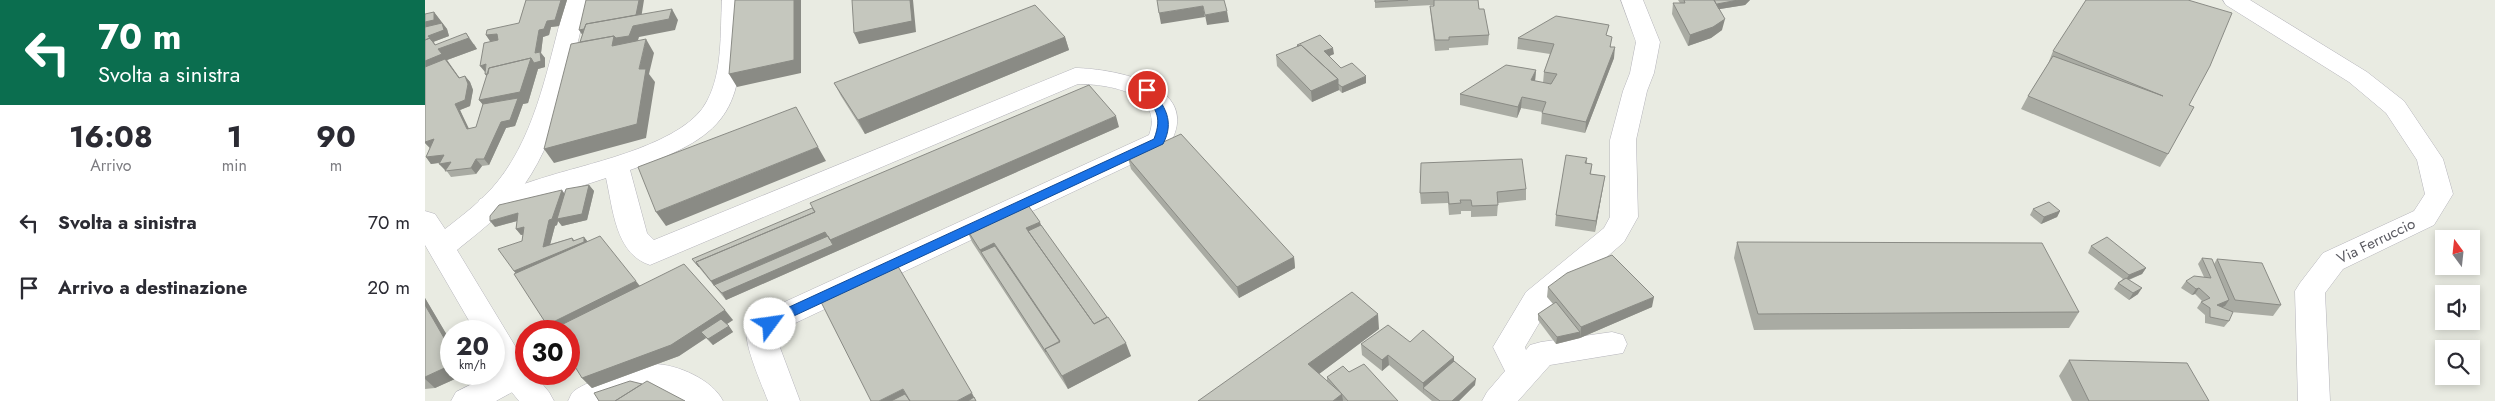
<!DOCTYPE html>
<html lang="it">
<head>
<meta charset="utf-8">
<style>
  body { margin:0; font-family:Jost,sans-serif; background:#f2f2f3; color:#2b2b33; height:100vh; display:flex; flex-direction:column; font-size:19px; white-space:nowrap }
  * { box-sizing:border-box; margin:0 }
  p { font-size:16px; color:#7c7c81 }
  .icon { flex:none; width:28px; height:28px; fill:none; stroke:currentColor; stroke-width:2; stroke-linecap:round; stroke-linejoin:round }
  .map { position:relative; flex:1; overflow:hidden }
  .details { display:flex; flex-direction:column; background:#fff; width:425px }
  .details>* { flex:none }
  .guide { background:#0b6e4f; color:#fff; overflow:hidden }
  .needle { width:32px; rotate:345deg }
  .tools { position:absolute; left:2010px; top:230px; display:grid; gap:10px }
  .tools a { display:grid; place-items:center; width:45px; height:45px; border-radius:0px; background:#fff; box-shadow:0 2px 8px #0003; font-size:25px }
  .speed { position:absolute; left:15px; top:320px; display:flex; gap:10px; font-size:25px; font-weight:700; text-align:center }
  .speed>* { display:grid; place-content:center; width:65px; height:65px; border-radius:50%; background:#fff; box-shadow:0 2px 8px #0003; line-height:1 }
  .speed small { font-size:12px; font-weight:400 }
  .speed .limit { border:8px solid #d22; background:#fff; color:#111 }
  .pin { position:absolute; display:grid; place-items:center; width:42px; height:42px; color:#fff; margin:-21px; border:2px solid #fff; border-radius:50%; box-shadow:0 1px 5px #0007 }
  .me { position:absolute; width:55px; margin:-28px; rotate:59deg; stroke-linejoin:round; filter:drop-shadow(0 0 4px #0008) }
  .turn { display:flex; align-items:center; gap:18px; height:105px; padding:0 15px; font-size:22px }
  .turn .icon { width:65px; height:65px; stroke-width:2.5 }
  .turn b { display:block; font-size:35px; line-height:42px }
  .eta { display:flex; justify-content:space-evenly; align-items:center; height:85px; text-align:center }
  .eta b { font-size:30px; font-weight:700; line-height:35px }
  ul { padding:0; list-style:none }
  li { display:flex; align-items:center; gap:15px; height:65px; padding:0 15px }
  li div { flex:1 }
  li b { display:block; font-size:19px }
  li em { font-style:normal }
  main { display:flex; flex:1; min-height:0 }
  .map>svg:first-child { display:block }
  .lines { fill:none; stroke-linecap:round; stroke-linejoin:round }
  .minor-casing { stroke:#b5b4bb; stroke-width:1 }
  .tertiary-casing { stroke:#b5b4bb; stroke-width:1 }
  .minor { fill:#fff; fill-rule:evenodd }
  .tertiary { fill:#fff; fill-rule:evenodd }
  .wall { fill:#a9aba3 }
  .shaded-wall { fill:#8a8b85 }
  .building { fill:#c5c7be; stroke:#8a8b85 }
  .route { fill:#1a73e8; stroke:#114b97 }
  .labels { text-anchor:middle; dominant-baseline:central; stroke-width:4; stroke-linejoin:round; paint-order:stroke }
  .street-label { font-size:15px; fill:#5a5a61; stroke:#fff }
</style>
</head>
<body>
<main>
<section class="details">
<div class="guide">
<div class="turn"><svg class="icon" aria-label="left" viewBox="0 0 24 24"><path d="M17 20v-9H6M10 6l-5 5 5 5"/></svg><div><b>70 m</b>Svolta a sinistra</div></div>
</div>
<div class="eta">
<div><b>16:08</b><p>Arrivo</p></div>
<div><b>1</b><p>min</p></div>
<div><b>90</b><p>m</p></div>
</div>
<ul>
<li><svg class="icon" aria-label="left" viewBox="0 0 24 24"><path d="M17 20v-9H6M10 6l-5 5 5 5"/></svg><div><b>Svolta a sinistra</b></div><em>70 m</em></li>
<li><svg class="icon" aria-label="arrive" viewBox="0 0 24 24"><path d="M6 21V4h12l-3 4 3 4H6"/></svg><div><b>Arrivo a destinazione</b></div><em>20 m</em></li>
</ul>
</section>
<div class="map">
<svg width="2070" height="401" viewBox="0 0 2070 401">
  <rect width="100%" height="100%" fill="#e9ebe2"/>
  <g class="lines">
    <g class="minor-casing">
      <path id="minor" d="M297 0H319C316 107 312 133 205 170L222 233 229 240 650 68C692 69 781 86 743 147L364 326 353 335 354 345 375 401H343C337 385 318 343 322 329 325 320 335 315 342 310L724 135C740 93 683 84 653 84L225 265C190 254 188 208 181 178L65 216 55 213 51 206 55 199C79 191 103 182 127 175 170 162 261 143 282 101 298 71 295 33 297 0Z
        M1196 0H1218L1235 42 1229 73 1222 91 1211 140 1213 217 1199 242 1123 308 1100 347 1101 350 1105 345 1116 342 1187 332 1198 335 1202 344 1198 353 1125 365 1093 401H1057L1062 392 1080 371 1068 347 1101 292 1179 228 1185 217V140L1198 91 1205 73 1211 42Z
        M1798 0H1825L1942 72 1979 101 2018 159 2028 194 2009 225 1918 269 1900 293 1905 401H1873L1870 291 1875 283 1898 253 1989 211 2000 194 1992 160 1961 113 1924 82 1801 5Z
        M91 362 101 366V374H106L102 384 71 401H26L31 392Z
        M229 364C252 364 288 380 298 401H255L237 390H229L209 394 191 401H143C145 398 146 393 149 391 165 379 209 367 229 364Z"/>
    </g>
    <g class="tertiary-casing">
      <path id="tertiary" d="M141 0H163C146 66 135 141 91 196 74 217 53 233 32 250L101 364V374H109L124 392 129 401H94L80 384 69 364V331H50L0 245V211L10 214 20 229C38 215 58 200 73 181 113 131 124 59 141 0Z"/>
    </g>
    <use href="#minor" class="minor"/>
    <use href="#tertiary" class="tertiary"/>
  </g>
  <path class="wall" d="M101 0H142L134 26 126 27 124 35 118 37 116 53 120 58V67L113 69 103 103 98 104 90 126 81 128 64 165 57 166 51 174 26 177 21 170H20L15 163 6 164 1 157 5 148 0 143V142L9 12 22 29 24 36 8 42 10 45 49 44 52 49 22 60 34 78 40 76 45 82 48 90 45 106 35 110 43 129 51 127 58 104 54 100 62 76 60 74 65 41 61 35 94 23Z
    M950 0H1053L1054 9 1064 35 1063 45 1024 48V50L1010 51 1006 17 1005 6H1008V5L950 8Z
    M1253 0H1325L1320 5 1295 9 1297 30 1286 38 1263 46 1247 14 1248 3H1255Z
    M1183 35 1189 58 1160 133 1116 124 1117 112 1096 108 1092 118 1035 105V94L1111 70 1110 81 1118 83 1119 72 1125 54 1092 49 1093 38Z
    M640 37 644 50 440 134 416 96 409 83Z
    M872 45 909 54 904 56 916 68 941 83 917 93 914 90 887 102 852 66 851 55 872 47Z
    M1628 51 1764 105 1743 154 1735 167 1596 109 1603 96 1623 64Z
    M694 127 301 300 267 259Z
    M703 158 869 257 870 268 814 298 706 169Z
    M1162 158V163L1167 164 1166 174 1180 176 1170 232 1130 226 1131 215Z
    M164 185 169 191 162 220 137 226 133 221 132 225 130 226 125 244 147 238 149 240 163 242 215 286 308 320 302 324 308 332 288 345 281 338 254 356 167 388 157 378 127 331 122 325 89 271 97 241 98 235H96L91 229 92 221 70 227 139 194Z
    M1101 189V200L1073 203 1072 216 1046 217V211H1036V214L1024 215 1023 203 996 204 995 193Z
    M1608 209 1635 211 1632 217 1616 224 1605 215Z
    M616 225 706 356 643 389 547 242 541 228Z
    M1312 242 1654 312 1644 328 1329 330 1309 258Z
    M1666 246 1721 268 1717 274 1704 280 1713 294 1704 300 1689 289 1693 283 1698 279 1663 253Z
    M1777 258 1789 264 1792 259 1856 305 1848 316 1806 312 1804 321 1799 327 1780 323V315L1772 308 1776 302H1778L1770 294 1767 295 1756 288 1761 281 1779 277 1773 264Z
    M1123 287 1227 307 1155 338 1131 344 1113 320V314L1128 304 1122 297Z
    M0 298 26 342V374H41L10 388 0 389Z
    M954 329 894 374 902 381V377L924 372 973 401H773Z
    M985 342 1029 361 1050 385 1034 401H1007L964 365 957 371 937 355 936 344Z
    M1644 360 1784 401H1647L1634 376Z"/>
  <path class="shaded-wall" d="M136 0H142L134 26 126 27 124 35 118 37 116 53 120 58V67L113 69 103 103 98 104 90 126 81 128 64 165 59 159 63 111 54 100 65 81 60 74 106 58 110 53 114 30 122 21Z
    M214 0H219L215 25 247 9 253 20 250 30 214 37 211 47 162 56 189 36H158L154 30Z
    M369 0H376V73L312 87 304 74Z
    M485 0H488L491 32 434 44 429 33Z
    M1313 0H1325L1320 5 1295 9 1292 4Z
    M778 6 780 17 736 24 734 13Z
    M802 11 804 22 782 25 780 15Z
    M9 12 22 29 24 36 8 42 0 35V22Z
    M1300 19 1297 30 1286 38 1263 46 1265 35Z
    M41 33 52 49 22 60 39 84 0 75V61L5 38 14 49Z
    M72 34 77 40 65 41 61 35Z
    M640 37 644 50 440 134 433 120Z
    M221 39 229 53 224 74 230 82 221 138 129 163 119 149 214 69Z
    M1190 47 1189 58 1160 133 1161 122Z
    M908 48 909 54 900 58 899 51Z
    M61 64 60 72 55 66Z
    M1111 70 1110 81 1106 80Z
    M40 76 45 82 48 90 45 106 35 110 47 135 42 129 30 104Z
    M941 76V83L917 93V87Z
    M913 79 914 90 887 102 886 91Z
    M1097 97 1096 108 1092 118 1093 107Z
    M691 116 694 127 301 300 297 293 405 240Z
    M9 139 15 145 5 148 0 143V142Z
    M393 147 401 161 241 226 231 212Z
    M19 155 24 161 6 164 1 157Z
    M51 159 57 166 51 174 46 168Z
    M26 162 31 169 20 170 14 164Z
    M1180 176 1178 187 1170 232 1171 221Z
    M164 185 169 191 162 220 137 226 133 221 132 225 130 226 123 253 118 247 124 220 137 190 141 196Z
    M1635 211 1632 217 1616 224 1619 217Z
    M93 213 99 219 70 227 65 221Z
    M615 222 620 236 609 241 601 228Z
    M99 227 105 233 96 235 91 229Z
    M400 232 406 243 289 286 286 281Z
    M159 237 164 243 94 277 89 271 148 241 147 238 152 244Z
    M569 243 575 257 556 252 561 263 555 250Z
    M869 257 870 268 814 298 812 287Z
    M1721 268 1717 274 1700 281 1704 275Z
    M211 281 223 297 128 331 122 325Z
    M1717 288 1713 294 1704 300 1708 293Z
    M1774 288 1770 294 1767 295 1771 289Z
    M1229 297 1227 307 1155 338 1156 327Z
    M0 298 26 342V350L0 305Z
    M1804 300 1800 306 1788 311 1792 305Z
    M300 310 308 320 282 337 276 332 281 338 254 356 167 388 157 378Z
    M953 314 954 329 886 380 883 364Z
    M304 326 308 332 288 345 283 339Z
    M1155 332V338L1131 344 1132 337Z
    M701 343 706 356 643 389 637 376Z
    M963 355 964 365 957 371V360Z
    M1029 357V367L998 388 999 394 998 383Z
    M26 365V374H41L10 388 0 379V377Z
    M1051 379 1050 385 1034 401H1027Z
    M478 389 484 400 481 401H454Z
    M547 393 551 401H532Z
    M917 394 918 401H908Z"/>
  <path class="building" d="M101 0H136L130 20 122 21 119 29 114 30 110 53 115 52 116 61 109 63 106 58 64 68 63 74H60L61 64 55 66 59 43 73 40 72 34 61 35 62 30 94 23Z
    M161 0H214L211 15 161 24 159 29 154 30Z
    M310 0H369V60L304 74Z
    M427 0H485L487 21 429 33Z
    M732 0H799L802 11 780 15 778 6 734 13Z
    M950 0H983L950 2Z
    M1009 0H1053L1054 9H1059L1064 35 1024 37V40H1010L1005 6H1009Z
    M1259 0H1289L1300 19 1288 27 1265 35 1248 3H1260Z
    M1289 0H1313L1292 4 1295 9H1294Z
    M1661 0H1763L1807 13 1785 66 1764 105 1769 107 1743 154 1603 96 1628 56 1738 96 1628 51Z
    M610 5 640 37 433 120 409 83Z
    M247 9 244 19 208 26 204 36 191 38 189 36 155 42 161 24Z
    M9 12V20L0 22V14Z
    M1131 16 1184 25 1181 35 1187 37 1185 47H1190L1161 122 1117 113 1121 102 1097 97 1093 107 1035 94 1081 65 1111 70 1106 80 1126 84 1132 74 1119 72 1129 44 1093 38Z
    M17 23 19 30 3 36 9 43 5 38 0 40V27Z
    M41 33 44 38 13 49 17 54 0 61V40L5 38 10 45Z
    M895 35 908 48 899 51 916 68 927 63 941 76 917 87 913 84V79L876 45 873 46 872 45Z
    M189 36 187 46 221 39 214 69H221L212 124 119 149 146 44Z
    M876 45 913 79 886 91 851 55Z
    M106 58 95 92 54 100 64 68Z
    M20 59 34 78 40 76 43 84 40 100 30 104 42 129 51 127 58 104 93 98 85 120 76 122 59 159H51L46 168 20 171 26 162 14 164 19 155 1 157 9 139 0 142V67Z
    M664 85 691 116 405 240 400 232 286 281 271 262 390 212 385 203Z
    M371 107 393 147 231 212 213 167Z
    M756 134 869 257 812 287 703 158Z
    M1141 155 1162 158 1160 163 1167 164 1165 174 1180 176 1171 221 1131 215Z
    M1097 159 1101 189 1072 192 1073 205 1047 206 1046 200H1035L1036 203 1024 204 1023 192 995 193 996 163Z
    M164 185 157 214 132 219 141 189Z
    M137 190 127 219 124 220 118 247 147 238 148 241 159 237V242L89 271 73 249 97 241 99 227 91 229 93 213 65 221V216L74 205Z
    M600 201 615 222 601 228 669 324 683 317 701 343 637 376 620 349 635 341 569 243 555 250 541 228Z
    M1624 202 1635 211 1619 217 1608 209Z
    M387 208 390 212 271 262 274 267 267 259Z
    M616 225 682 317 669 324 603 231Z
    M175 236 211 281 122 325 89 274Z
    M403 236 408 245 297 293 289 285Z
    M1682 237 1721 268 1704 275 1666 246Z
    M1312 242 1617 243 1654 312 1333 314Z
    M570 246 635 342 620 349 621 352 556 252Z
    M1187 255 1229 297 1156 327 1123 287 1142 273Z
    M1777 258 1787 259 1789 264 1804 300 1792 305 1808 312 1804 321 1785 317V308L1776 302 1785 298 1774 288 1771 289 1761 281 1769 276 1786 278Z
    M1792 259 1837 263 1856 305 1810 300Z
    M471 263 547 393 532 401H485L478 389 454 401H446L394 298Z
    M259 264 300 310 246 345 157 378 144 357V331H127L126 330Z
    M1701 278 1717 288 1708 293 1693 283Z
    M927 292 953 314 883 364 917 394 908 401H773Z
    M1131 302 1155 332 1132 337 1113 314Z
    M0 305 26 350V365L0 377Z
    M296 319 304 326 283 339 276 332Z
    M963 325 985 342 998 330 1029 357 998 383 963 355 957 360 936 344Z
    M1644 360 1762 363 1784 401H1664Z
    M1029 361 1051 379 1027 401H1015L998 388Z
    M939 364 973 401H923L902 377 918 366 924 372Z
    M205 381 217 384 190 401H174L169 393Z
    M222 381 260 401H190Z
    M480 394 485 401H466Z
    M549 397 551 401H543Z"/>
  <path class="route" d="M722 87 725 88C740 106 750 121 738 144L358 321 350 327H341L339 324 349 314 729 139C738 115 730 109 716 90Z"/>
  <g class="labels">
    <g class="street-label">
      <text transform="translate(1951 241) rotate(-26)">Via Ferruccio</text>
    </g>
  </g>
</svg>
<div class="tools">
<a><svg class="needle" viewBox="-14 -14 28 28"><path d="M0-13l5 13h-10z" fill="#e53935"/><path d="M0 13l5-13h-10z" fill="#7c7c81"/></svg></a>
<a><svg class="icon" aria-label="sound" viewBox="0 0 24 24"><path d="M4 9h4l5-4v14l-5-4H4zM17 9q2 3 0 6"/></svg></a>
<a><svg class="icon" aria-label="search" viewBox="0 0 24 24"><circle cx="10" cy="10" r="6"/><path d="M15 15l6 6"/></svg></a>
</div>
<div class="speed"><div>20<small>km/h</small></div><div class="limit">30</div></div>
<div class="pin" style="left:722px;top:90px;background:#d93025"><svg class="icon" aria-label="arrive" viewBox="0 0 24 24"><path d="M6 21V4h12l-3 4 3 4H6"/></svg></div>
<svg class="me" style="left:345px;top:324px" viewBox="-20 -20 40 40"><circle r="19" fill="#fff"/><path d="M0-13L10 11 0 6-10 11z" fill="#1a73e8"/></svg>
</div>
</main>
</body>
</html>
